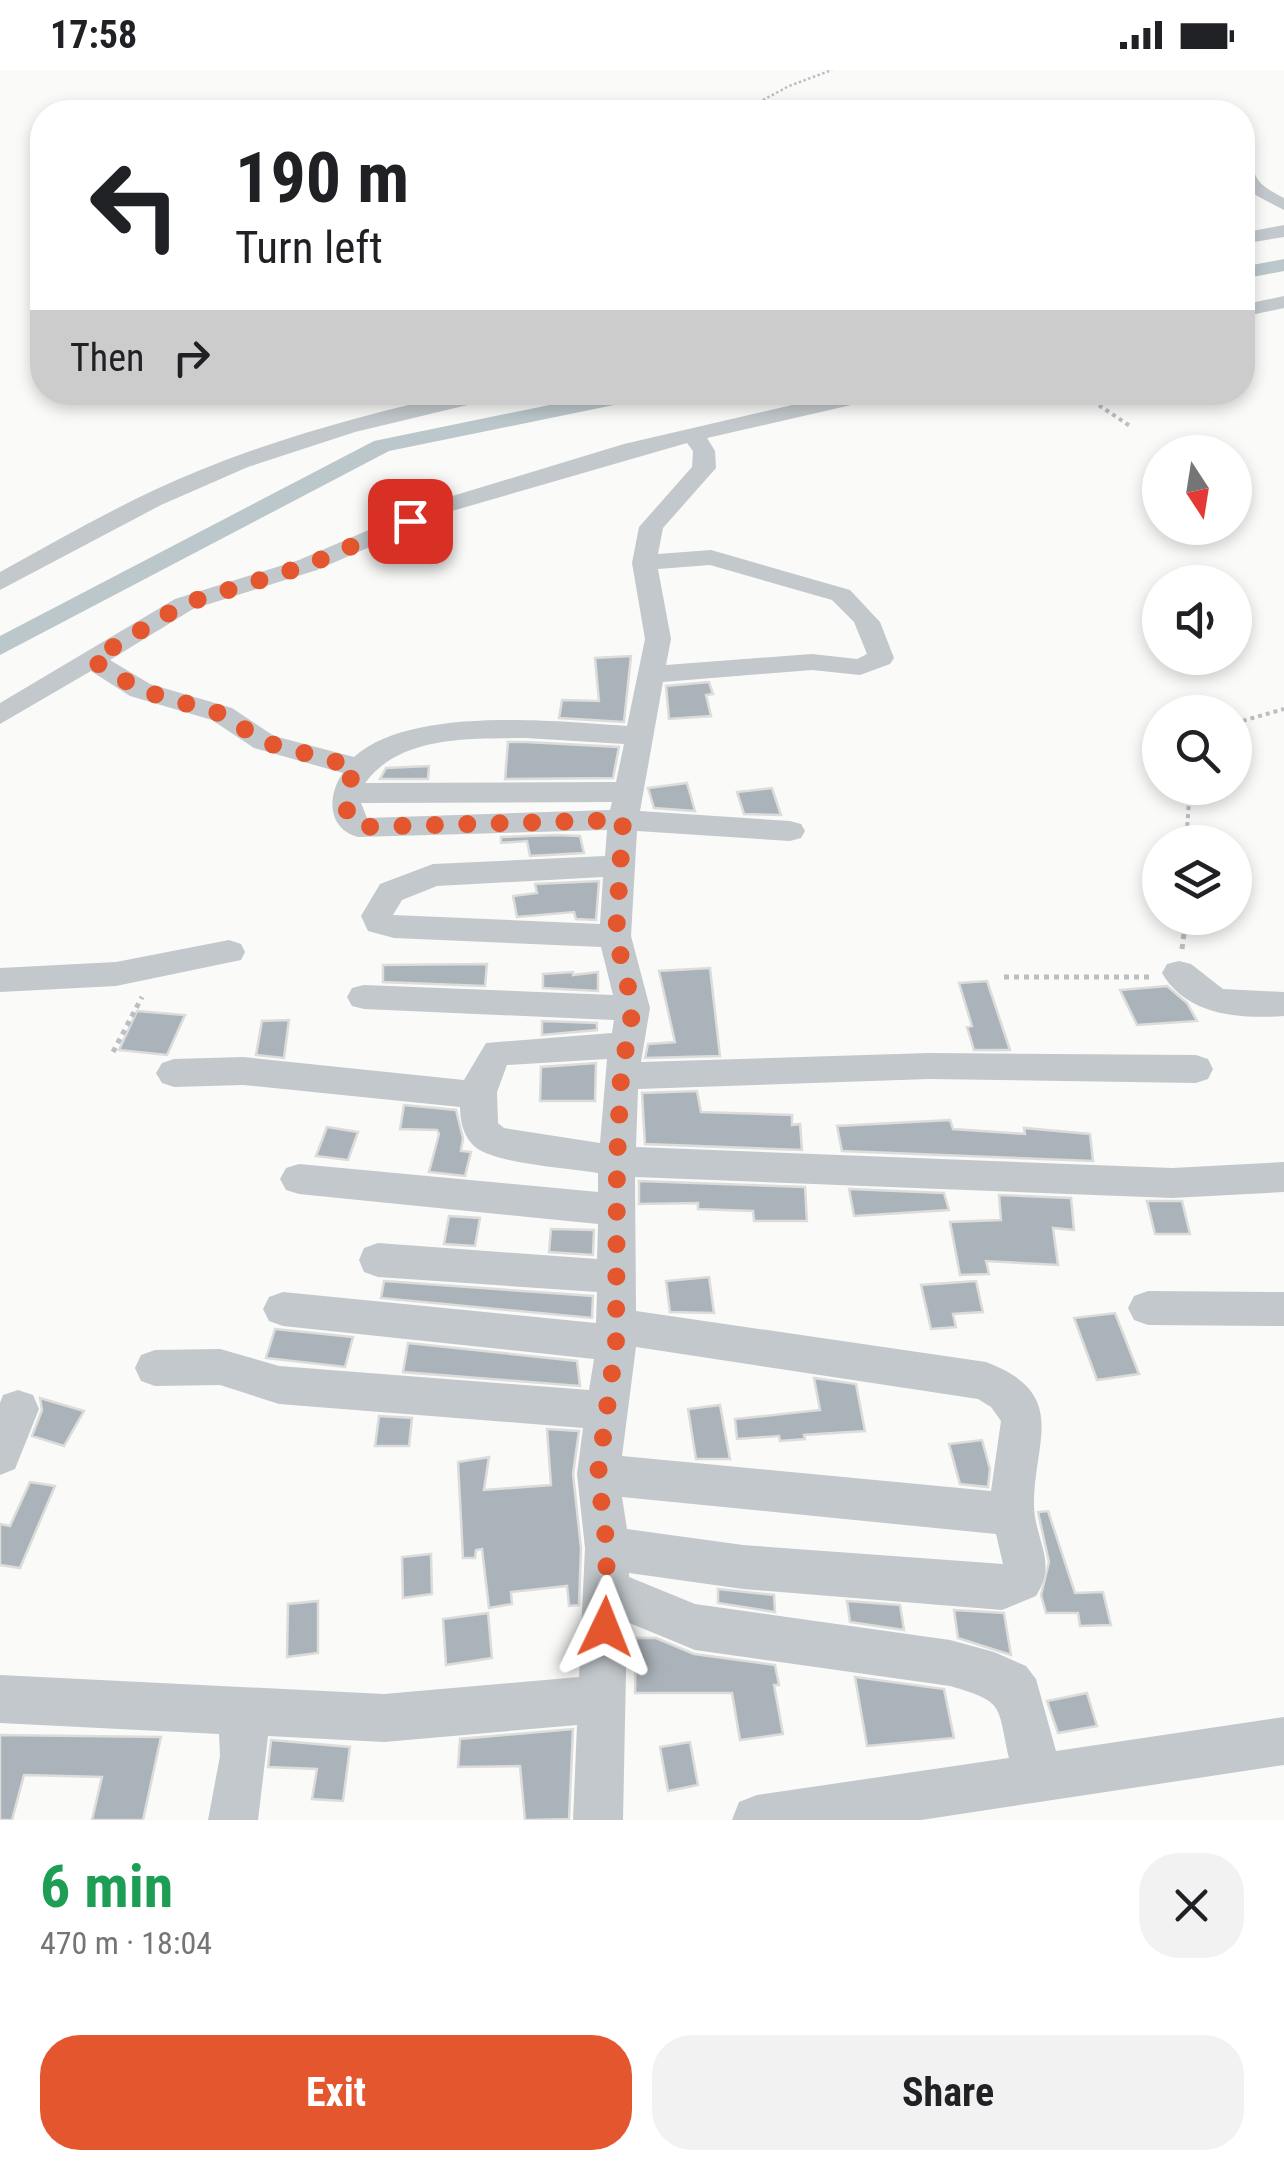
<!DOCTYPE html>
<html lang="en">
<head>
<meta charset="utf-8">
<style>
  body { margin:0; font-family:"Roboto Condensed",sans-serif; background:#f2f2f2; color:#202124; height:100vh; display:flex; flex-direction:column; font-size:38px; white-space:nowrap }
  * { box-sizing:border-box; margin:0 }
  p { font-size:32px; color:#757577 }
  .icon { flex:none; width:55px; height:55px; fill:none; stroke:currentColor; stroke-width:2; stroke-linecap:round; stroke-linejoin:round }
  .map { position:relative; height:1750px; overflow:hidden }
  .details { display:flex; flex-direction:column; background:#fff; flex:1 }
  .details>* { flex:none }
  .guide { position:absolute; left:30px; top:30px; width:1225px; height:305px; border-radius:40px; box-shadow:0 5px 15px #0003; background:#fff; color:#202124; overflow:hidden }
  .needle { width:65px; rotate:168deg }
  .controls { position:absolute; left:1142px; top:365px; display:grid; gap:20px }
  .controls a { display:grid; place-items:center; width:110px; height:110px; border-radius:50%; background:#fff; box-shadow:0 5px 15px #0003; font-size:50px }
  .pin { position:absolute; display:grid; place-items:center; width:85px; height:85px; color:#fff; margin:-42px; border-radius:20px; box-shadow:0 5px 15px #0006 }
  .me { position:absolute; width:110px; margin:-55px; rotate:2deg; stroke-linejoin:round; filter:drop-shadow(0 0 8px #0008) }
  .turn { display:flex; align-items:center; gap:35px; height:210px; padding:0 40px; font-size:45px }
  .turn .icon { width:130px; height:130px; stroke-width:2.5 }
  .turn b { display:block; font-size:70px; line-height:85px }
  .then { display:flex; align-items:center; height:95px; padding:0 40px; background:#0003; gap:20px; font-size:38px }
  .round { display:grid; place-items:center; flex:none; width:105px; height:105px; border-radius:40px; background:#f2f2f2 }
  .summary { display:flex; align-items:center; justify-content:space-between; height:170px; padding:0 40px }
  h1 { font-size:60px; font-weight:700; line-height:75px; color:#1e9e55 }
  .cta { display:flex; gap:20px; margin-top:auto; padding:20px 40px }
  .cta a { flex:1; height:115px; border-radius:40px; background:#e4572e; color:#fff; font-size:40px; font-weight:700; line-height:115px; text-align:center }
  .cta a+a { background:#f2f2f2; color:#202124 }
  .status { display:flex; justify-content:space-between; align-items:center; height:70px; padding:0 50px; background:#fff; direction:ltr }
  .status svg { height:28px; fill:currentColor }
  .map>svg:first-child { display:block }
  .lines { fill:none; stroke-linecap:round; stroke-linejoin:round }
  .canal { fill:#bbc7cb; fill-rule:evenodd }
  .building { fill:#aab3b9; stroke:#dcdcda; stroke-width:2.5 }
  .path-far2 { stroke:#bbbfc2; stroke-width:2.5; stroke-dasharray:2.5 2.5; stroke-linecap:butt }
  .path-far1 { stroke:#bbbfc2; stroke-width:4; stroke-dasharray:4 4; stroke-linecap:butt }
  .path { stroke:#bbbfc2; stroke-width:5; stroke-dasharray:5 5; stroke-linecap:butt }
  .minor { fill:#c3c8cc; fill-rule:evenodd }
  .route { stroke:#e4572e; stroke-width:18; stroke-dasharray:0 32.4 }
</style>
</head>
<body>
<div class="status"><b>17:58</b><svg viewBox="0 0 49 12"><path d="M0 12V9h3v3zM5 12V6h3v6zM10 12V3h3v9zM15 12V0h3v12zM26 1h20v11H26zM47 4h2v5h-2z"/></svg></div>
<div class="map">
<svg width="1284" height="1750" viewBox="0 0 1284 1750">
  <rect width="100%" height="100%" fill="#fafaf8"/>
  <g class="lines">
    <path class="canal" d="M1284 189V201L1242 209V197Z
      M613 322H658L648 328 389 381 0 585V566L374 371Z"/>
  </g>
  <path class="building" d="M631 586 624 652 559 648 562 630 599 631 595 588Z
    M709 612 713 624 706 625 711 646 669 649 666 616Z
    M508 672H526L619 677 613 708 505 709Z
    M429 696 428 709H380L386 698Z
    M687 713 695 741 654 738 648 718Z
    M772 718 781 745 744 744 737 722Z
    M556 765 580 766 584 783 530 786 527 771 501 773V767Z
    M599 811 596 850 576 849 574 842 517 847 513 826 537 823 535 814Z
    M487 894 485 916 383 912V895Z
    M710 898 720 986 645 988 648 974 675 972 659 901Z
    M573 902V905L598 902V921L543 918V904Z
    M987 911 1010 980H974L967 957 972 956 959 913Z
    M1167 916 1187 933 1197 951 1137 955 1120 920Z
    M137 941 185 945 167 985 119 980Z
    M289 950 284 988 256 985 262 951Z
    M542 951 597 953V960L542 965Z
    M596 993 595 1031H540L541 997Z
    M697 1021 701 1042 792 1045V1055L800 1054 802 1080 645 1074 642 1023Z
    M404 1035 456 1040 463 1068 461 1081 471 1082 465 1106 429 1102 439 1064 437 1060 400 1059Z
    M950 1050 953 1059 1025 1064 1024 1058 1090 1064 1093 1091 842 1081 837 1056Z
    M327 1057 358 1062 348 1090 316 1086Z
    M639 1111 805 1117 807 1151H754L753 1141 698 1139V1133L639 1134Z
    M849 1119 944 1123 949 1140 854 1146Z
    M999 1125 1071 1128 1074 1160 1053 1158 1058 1195 986 1191 989 1204 960 1205 950 1152 1001 1150Z
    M1147 1131H1182L1190 1164H1155Z
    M449 1146 480 1148 475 1176 444 1174Z
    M551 1159 594 1160 593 1185 549 1182Z
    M709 1207 714 1243 670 1242 666 1211Z
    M384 1211 593 1226 592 1248 381 1228Z
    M976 1211 983 1242 953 1244 956 1257 931 1259 921 1215Z
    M1115 1243 1139 1304 1097 1310 1074 1248Z
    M275 1259 353 1267 345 1297 266 1288Z
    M408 1273 577 1291 580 1316 403 1302Z
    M814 1308 856 1314 865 1361 804 1365 805 1369 780 1371 779 1366 737 1369 735 1349 820 1340Z
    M40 1328 84 1341 64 1376 32 1366 42 1340Z
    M720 1335 730 1389H696L688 1339Z
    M379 1346 412 1348 409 1376H375Z
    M547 1359 579 1361 573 1404 581 1478 579 1535 569 1536 567 1516 511 1522 512 1534 489 1538 482 1479 476 1480 475 1488H463L458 1392 489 1387 484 1420 551 1415Z
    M982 1370 990 1399 988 1417 960 1414 949 1374Z
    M30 1412 55 1416 20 1498 0 1495V1454L10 1456Z
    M1048 1441 1075 1523 1103 1522 1111 1555 1080 1556 1078 1543H1046L1041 1525 1049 1492 1038 1442Z
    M431 1484 432 1524 403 1528 402 1487Z
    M718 1519 774 1525 775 1542 718 1533Z
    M318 1531V1583L287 1587 288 1534Z
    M847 1531 900 1535 904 1560 850 1552Z
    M954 1540 1004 1543 1011 1585 958 1568Z
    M488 1543 492 1588 446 1595 443 1549Z
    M636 1568H656L694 1584 775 1595 779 1615H774L783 1664 740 1670 732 1623H635Z
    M855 1607 944 1619 954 1668 867 1676Z
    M1087 1623 1097 1656 1058 1663 1047 1631Z
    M573 1659 569 1749 525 1750 520 1696 458 1697 460 1669Z
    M0 1665 161 1667 143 1750H92L102 1707 24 1705 12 1750H0Z
    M271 1670 350 1677 343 1731 312 1729 317 1699 268 1697Z
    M690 1672 698 1715 668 1721 660 1677Z"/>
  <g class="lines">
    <path class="path-far2" d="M741 42 789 16 832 0"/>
    <path class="path-far1" d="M1079 322 1130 356
      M1235 653 1284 639
      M1186 772 1190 718"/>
    <path class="path" d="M1182 879 1186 848
      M1004 907H1152
      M113 982 142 927"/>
    <path class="minor" d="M1242 75 1250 80C1253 109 1258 115 1284 128V140L1242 118Z
      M1284 155V167L1242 174V163Z
      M1284 226V238L1242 247V235Z
      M462 322H503L501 327 355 362 248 397 161 435 0 520V502C65 466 129 429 198 401 283 366 372 343 462 322Z
      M848 322H888L886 327 707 368 715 381 716 398 663 458 658 484 711 480 850 520 880 552 894 588 890 594 860 605 812 600 663 612 640 741 790 751 801 754 805 761 801 768 790 771 637 761 631 866 650 938 641 992 929 983 1196 985 1208 989 1213 999 1208 1009 1196 1013 929 1009 638 1019 636 1077 1172 1098 1284 1092V1122L1172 1128 635 1107 636 1241 986 1292C1071 1324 1033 1372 1034 1436 1035 1471 1058 1492 1036 1526L1002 1540 743 1519 629 1503V1507L695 1534 950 1570 994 1582 1026 1596 1036 1609 1056 1681 1284 1647V1695L921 1750H732L739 1732 757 1725 1009 1688C997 1634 1005 1632 950 1616L695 1580 627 1552 623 1750H573L577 1655 384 1672 268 1666 258 1750H208L220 1686 219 1664 0 1653V1605L384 1624 579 1607 585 1478 577 1404 583 1358 279 1334 220 1315 155 1316 141 1311 135 1298 141 1285 155 1280 220 1279 279 1296 589 1320 594 1289 283 1256 269 1251 263 1239 269 1227 283 1222 596 1253 597 1222 378 1207 364 1202 359 1190 364 1178 378 1173 597 1189 598 1154 299 1124 286 1120 280 1109 286 1098 299 1094 598 1122V1103C571 1098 491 1094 473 1075 463 1065 460 1050 460 1037L243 1015 174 1017 162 1013 156 1003 162 993 174 989 243 987 464 1010 486 973 612 963 614 950 364 939 352 936 347 927 352 918 364 915 613 925 601 877 394 868 368 861 361 846 380 814 433 794 605 786 607 760 358 767C327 759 327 725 343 703L254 678 212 650 130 626 91 601 0 654V633L175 529 299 490 436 431 624 374ZM687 373 693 381 692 397 639 457 632 493 645 569 627 656C555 651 410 636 354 687L274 666 232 638 150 614 110 590 193 539 317 500 452 441ZM710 495 832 530 854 552 867 584 857 589 812 584 666 595 671 569 658 499ZM526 668 624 674 616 712 365 713C401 664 472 669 526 668ZM612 732 610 740 367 748 361 733ZM603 807 600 854 393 845 402 830 437 816ZM607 989 600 1073 504 1058 498 1053 497 1022 507 995ZM636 1277 978 1329 991 1337 1001 1351 991 1421 622 1386ZM622 1427 996 1464 1003 1494 743 1475 627 1459Z
      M229 870 241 874 245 882 241 890 116 916 0 922V898L116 892Z
      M1179 891 1191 894 1223 919 1284 922V946C1240 949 1187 946 1162 903L1167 894Z
      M1148 1221 1284 1222V1256L1148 1255 1134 1250 1128 1238 1134 1226Z
      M18 1320 33 1325 39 1339 15 1399 0 1405V1333L3 1325Z"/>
  </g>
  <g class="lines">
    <path class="route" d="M410 451 308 495 184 534 92 590 140 620 222 644 264 672 355 697C347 719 338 740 358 757L623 750 616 866 633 938 621 1006 617 1091 616 1273 598 1404 607 1478 605 1557"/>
  </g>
</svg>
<div class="controls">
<a><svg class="needle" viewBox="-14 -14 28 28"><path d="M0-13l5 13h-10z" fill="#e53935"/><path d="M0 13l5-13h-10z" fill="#757577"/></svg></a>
<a><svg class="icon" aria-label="sound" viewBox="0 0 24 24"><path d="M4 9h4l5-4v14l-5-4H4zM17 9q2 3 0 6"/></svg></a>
<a><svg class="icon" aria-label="search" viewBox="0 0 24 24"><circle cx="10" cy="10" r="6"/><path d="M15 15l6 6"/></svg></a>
<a><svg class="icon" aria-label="layers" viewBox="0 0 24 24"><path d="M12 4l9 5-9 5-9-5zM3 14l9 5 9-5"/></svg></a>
</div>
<div class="pin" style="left:410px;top:451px;background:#d93025"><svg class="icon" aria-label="arrive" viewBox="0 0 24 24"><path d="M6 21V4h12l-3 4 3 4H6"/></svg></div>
<svg class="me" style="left:605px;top:1557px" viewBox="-20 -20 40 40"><path d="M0-17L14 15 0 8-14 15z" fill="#e4572e" stroke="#fff" stroke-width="4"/></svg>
<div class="guide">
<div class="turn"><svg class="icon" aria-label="left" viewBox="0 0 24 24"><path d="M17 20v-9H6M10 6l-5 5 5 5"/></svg><div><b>190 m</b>Turn left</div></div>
<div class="then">Then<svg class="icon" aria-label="right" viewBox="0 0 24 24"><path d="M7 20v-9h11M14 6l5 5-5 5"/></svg></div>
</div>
</div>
<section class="details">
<div class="summary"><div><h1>6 min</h1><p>470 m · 18:04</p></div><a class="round"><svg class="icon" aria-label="close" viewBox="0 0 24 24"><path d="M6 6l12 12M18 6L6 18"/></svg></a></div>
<div class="cta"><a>Exit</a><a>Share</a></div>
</section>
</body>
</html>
